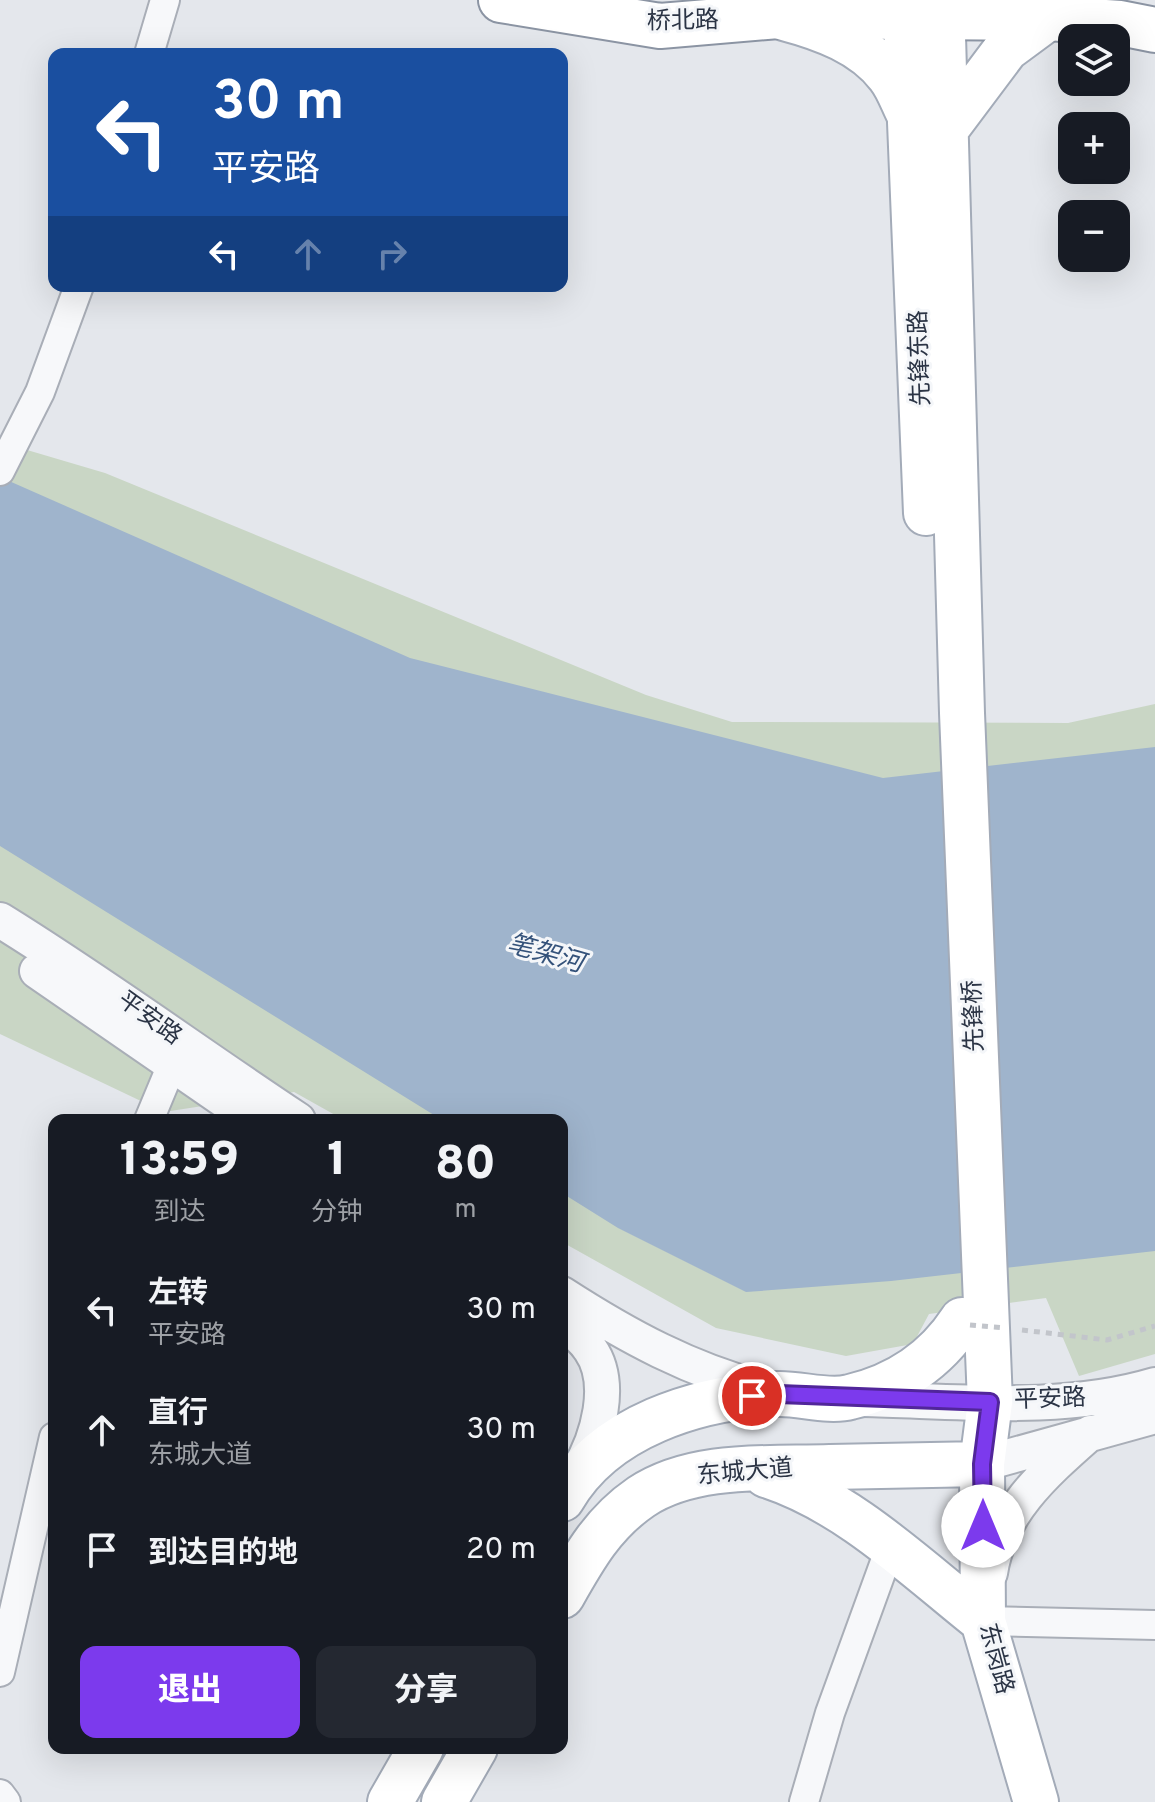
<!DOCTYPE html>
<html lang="zh">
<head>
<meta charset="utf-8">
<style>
  body { margin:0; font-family:Overpass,"Noto Sans SC",sans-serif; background:#242831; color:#f1f3f6; height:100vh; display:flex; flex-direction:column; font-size:30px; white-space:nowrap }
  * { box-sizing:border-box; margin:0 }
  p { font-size:26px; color:#9ea1a6 }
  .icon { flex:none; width:44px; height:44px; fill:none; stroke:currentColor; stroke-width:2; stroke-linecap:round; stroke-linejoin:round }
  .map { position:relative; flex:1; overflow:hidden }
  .panel { position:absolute; left:48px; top:1114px; width:520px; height:640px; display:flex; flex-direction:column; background:#171b24; border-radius:16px; box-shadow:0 8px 32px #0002 }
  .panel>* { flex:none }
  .hud { position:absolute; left:48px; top:48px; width:520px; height:244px; border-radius:16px; box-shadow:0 8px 32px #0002; background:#1a4fa0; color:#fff; overflow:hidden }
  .buttons { position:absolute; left:1058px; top:24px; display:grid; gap:16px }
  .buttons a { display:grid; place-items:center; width:72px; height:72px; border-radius:16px; background:#171b24; box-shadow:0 8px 32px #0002; font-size:40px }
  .pin { position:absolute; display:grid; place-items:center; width:68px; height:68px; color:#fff; margin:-34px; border:4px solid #fff; border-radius:50%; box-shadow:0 2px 8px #0007 }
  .me { position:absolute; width:88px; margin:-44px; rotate:0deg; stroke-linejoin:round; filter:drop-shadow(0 0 6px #0008) }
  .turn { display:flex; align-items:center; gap:28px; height:168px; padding:0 32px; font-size:36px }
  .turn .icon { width:104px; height:104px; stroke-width:2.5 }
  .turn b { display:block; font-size:56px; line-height:68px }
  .lanes { display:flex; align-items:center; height:76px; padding:0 32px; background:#0003; justify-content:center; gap:40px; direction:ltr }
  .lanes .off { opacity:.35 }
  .eta { display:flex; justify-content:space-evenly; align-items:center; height:136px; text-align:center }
  .eta b { font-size:48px; font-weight:800; line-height:56px }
  .cta { display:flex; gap:16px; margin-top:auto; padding:16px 32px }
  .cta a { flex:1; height:92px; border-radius:16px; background:#7c3aed; color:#fff; font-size:32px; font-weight:800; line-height:92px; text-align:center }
  .cta a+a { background:#242831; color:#f1f3f6 }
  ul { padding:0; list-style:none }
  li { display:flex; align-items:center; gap:24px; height:120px; padding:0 32px }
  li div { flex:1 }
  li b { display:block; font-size:30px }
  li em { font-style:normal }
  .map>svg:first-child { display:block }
  .green { fill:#c9d6c5 }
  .water { fill:#9fb4cc }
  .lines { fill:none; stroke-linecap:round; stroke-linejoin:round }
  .minor-casing { stroke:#a9aeb7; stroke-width:32 }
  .tertiary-casing { stroke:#a9aeb7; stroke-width:38 }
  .primary-casing { stroke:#a3abb8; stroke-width:48 }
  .trunk-casing { stroke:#8b94a3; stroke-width:48 }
  .path { stroke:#c2c5cb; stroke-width:5; stroke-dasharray:6 6; stroke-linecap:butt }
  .minor { stroke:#f7f8fa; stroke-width:28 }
  .tertiary { stroke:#f7f8fa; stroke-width:34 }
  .primary { stroke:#fff; stroke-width:44 }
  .trunk { stroke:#fff; stroke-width:44 }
  .path-bridge { stroke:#c2c5cb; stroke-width:5; stroke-dasharray:6 6; stroke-linecap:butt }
  .route-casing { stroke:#51269a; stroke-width:20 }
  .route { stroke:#7c3aed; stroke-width:14 }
  .labels { text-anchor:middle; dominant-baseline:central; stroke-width:6; stroke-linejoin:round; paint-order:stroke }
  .street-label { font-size:24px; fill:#2b3445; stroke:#f4f6f9 }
  .water-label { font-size:26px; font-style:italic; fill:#34527a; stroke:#f4f6f9 }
</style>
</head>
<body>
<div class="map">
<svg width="1155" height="1802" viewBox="0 0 1155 1802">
  <rect width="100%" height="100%" fill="#e4e7ec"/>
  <path class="green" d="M0 442 105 473 646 695 732 722 1068 723 1155 704V1354L1079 1376 1046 1298 929 1314 913 1344 846 1356 716 1328 562 1242V1120H344L294 1092 164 1112 0 1034Z"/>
  <path class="water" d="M0 477 410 658 883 778 1155 747V1251L891 1281 746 1292 618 1228 562 1193V1120H442L0 846Z"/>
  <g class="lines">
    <g class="minor-casing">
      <path id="minor" d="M149 54 165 0
        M0 471 40 392 79 286
        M149 1120 179 1048
        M983 1621 1155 1625
        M0 1672 54 1437
        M0 1794 6 1802
        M804 1802 830 1713 890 1548"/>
    </g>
    <g class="tertiary-casing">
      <path id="tertiary" d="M0 920C102 983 198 1054 298 1120
        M37 971 253 1120
        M562 1294C627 1336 691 1371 767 1390
        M562 1322C572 1330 583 1338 590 1349 614 1383 598 1438 578 1471
        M862 1399C959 1401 1061 1413 1155 1385
        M982 1464 1155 1416
        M990 1573C999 1512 1047 1471 1090 1433"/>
    </g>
    <g class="primary-casing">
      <path id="primary" d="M905 0 926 513
        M942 0 962 713 990 1402 982 1464 983 1621 1036 1802
        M784 18C822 28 864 43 889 76 898 87 903 103 910 116
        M946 129 1006 49 1048 18
        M766 1475C848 1501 916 1568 983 1621
        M562 1499C604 1426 698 1397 777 1394 800 1393 828 1403 850 1397 897 1386 936 1360 962 1320
        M562 1596C584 1557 603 1523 641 1497 694 1462 769 1469 830 1467 881 1466 932 1465 982 1464
        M390 1802 421 1748
        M444 1802 475 1748"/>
    </g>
    <g class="trunk-casing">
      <path id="trunk" d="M501 0 660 26 778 16 1048 18 1120 23 1155 30"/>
    </g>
    <path class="path" d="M1022 1330 1107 1340 1155 1326"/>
    <use href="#minor" class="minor"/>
    <use href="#tertiary" class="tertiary"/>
    <use href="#primary" class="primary"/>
    <use href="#trunk" class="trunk"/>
    <path class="path-bridge" d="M970 1325 1005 1328"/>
  </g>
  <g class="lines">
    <g class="route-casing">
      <path id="route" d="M752 1396 779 1394 990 1402 982 1464 983 1526"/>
    </g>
    <use href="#route" class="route"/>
  </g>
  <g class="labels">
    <g class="street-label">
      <text transform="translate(683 22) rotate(-1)">桥北路</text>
      <text transform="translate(921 358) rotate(-92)">先锋东路</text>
      <text transform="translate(975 1016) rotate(-92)">先锋桥</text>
      <text transform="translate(149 1019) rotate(36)">平安路</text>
      <text transform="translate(1050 1400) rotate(-2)">平安路</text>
      <text transform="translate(745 1473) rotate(-5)">东城大道</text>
      <text transform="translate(995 1659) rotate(75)">东岗路</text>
    </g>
    <g class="water-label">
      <text transform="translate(545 955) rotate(16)">笔架河</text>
    </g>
  </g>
</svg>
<div class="buttons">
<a><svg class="icon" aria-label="layers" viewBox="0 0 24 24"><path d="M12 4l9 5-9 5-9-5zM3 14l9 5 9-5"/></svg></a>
<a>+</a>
<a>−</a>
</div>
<div class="pin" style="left:752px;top:1396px;background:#d93025"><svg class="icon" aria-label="arrive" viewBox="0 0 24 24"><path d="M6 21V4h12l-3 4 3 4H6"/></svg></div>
<svg class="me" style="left:983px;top:1526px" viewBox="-20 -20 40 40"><circle r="19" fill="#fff"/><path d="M0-13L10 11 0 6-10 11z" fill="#7c3aed"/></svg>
<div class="hud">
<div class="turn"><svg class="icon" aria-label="left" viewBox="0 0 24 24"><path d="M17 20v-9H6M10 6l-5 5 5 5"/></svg><div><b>30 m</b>平安路</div></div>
<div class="lanes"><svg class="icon" aria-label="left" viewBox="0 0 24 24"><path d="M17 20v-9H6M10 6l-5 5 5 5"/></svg><svg class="icon off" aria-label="ahead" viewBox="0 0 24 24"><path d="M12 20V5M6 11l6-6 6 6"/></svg><svg class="icon off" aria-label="right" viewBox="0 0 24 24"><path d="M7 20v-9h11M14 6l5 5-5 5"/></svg></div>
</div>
<section class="panel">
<div class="eta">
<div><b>13:59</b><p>到达</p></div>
<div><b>1</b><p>分钟</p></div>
<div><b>80</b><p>m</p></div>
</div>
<ul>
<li><svg class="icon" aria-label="left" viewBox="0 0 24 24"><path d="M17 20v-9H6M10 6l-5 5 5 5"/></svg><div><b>左转</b><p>平安路</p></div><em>30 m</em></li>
<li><svg class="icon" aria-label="ahead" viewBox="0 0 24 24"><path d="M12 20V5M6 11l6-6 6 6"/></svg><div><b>直行</b><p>东城大道</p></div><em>30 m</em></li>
<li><svg class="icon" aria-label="arrive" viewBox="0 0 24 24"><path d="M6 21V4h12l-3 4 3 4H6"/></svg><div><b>到达目的地</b></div><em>20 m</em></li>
</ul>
<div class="cta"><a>退出</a><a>分享</a></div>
</section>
</div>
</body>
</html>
